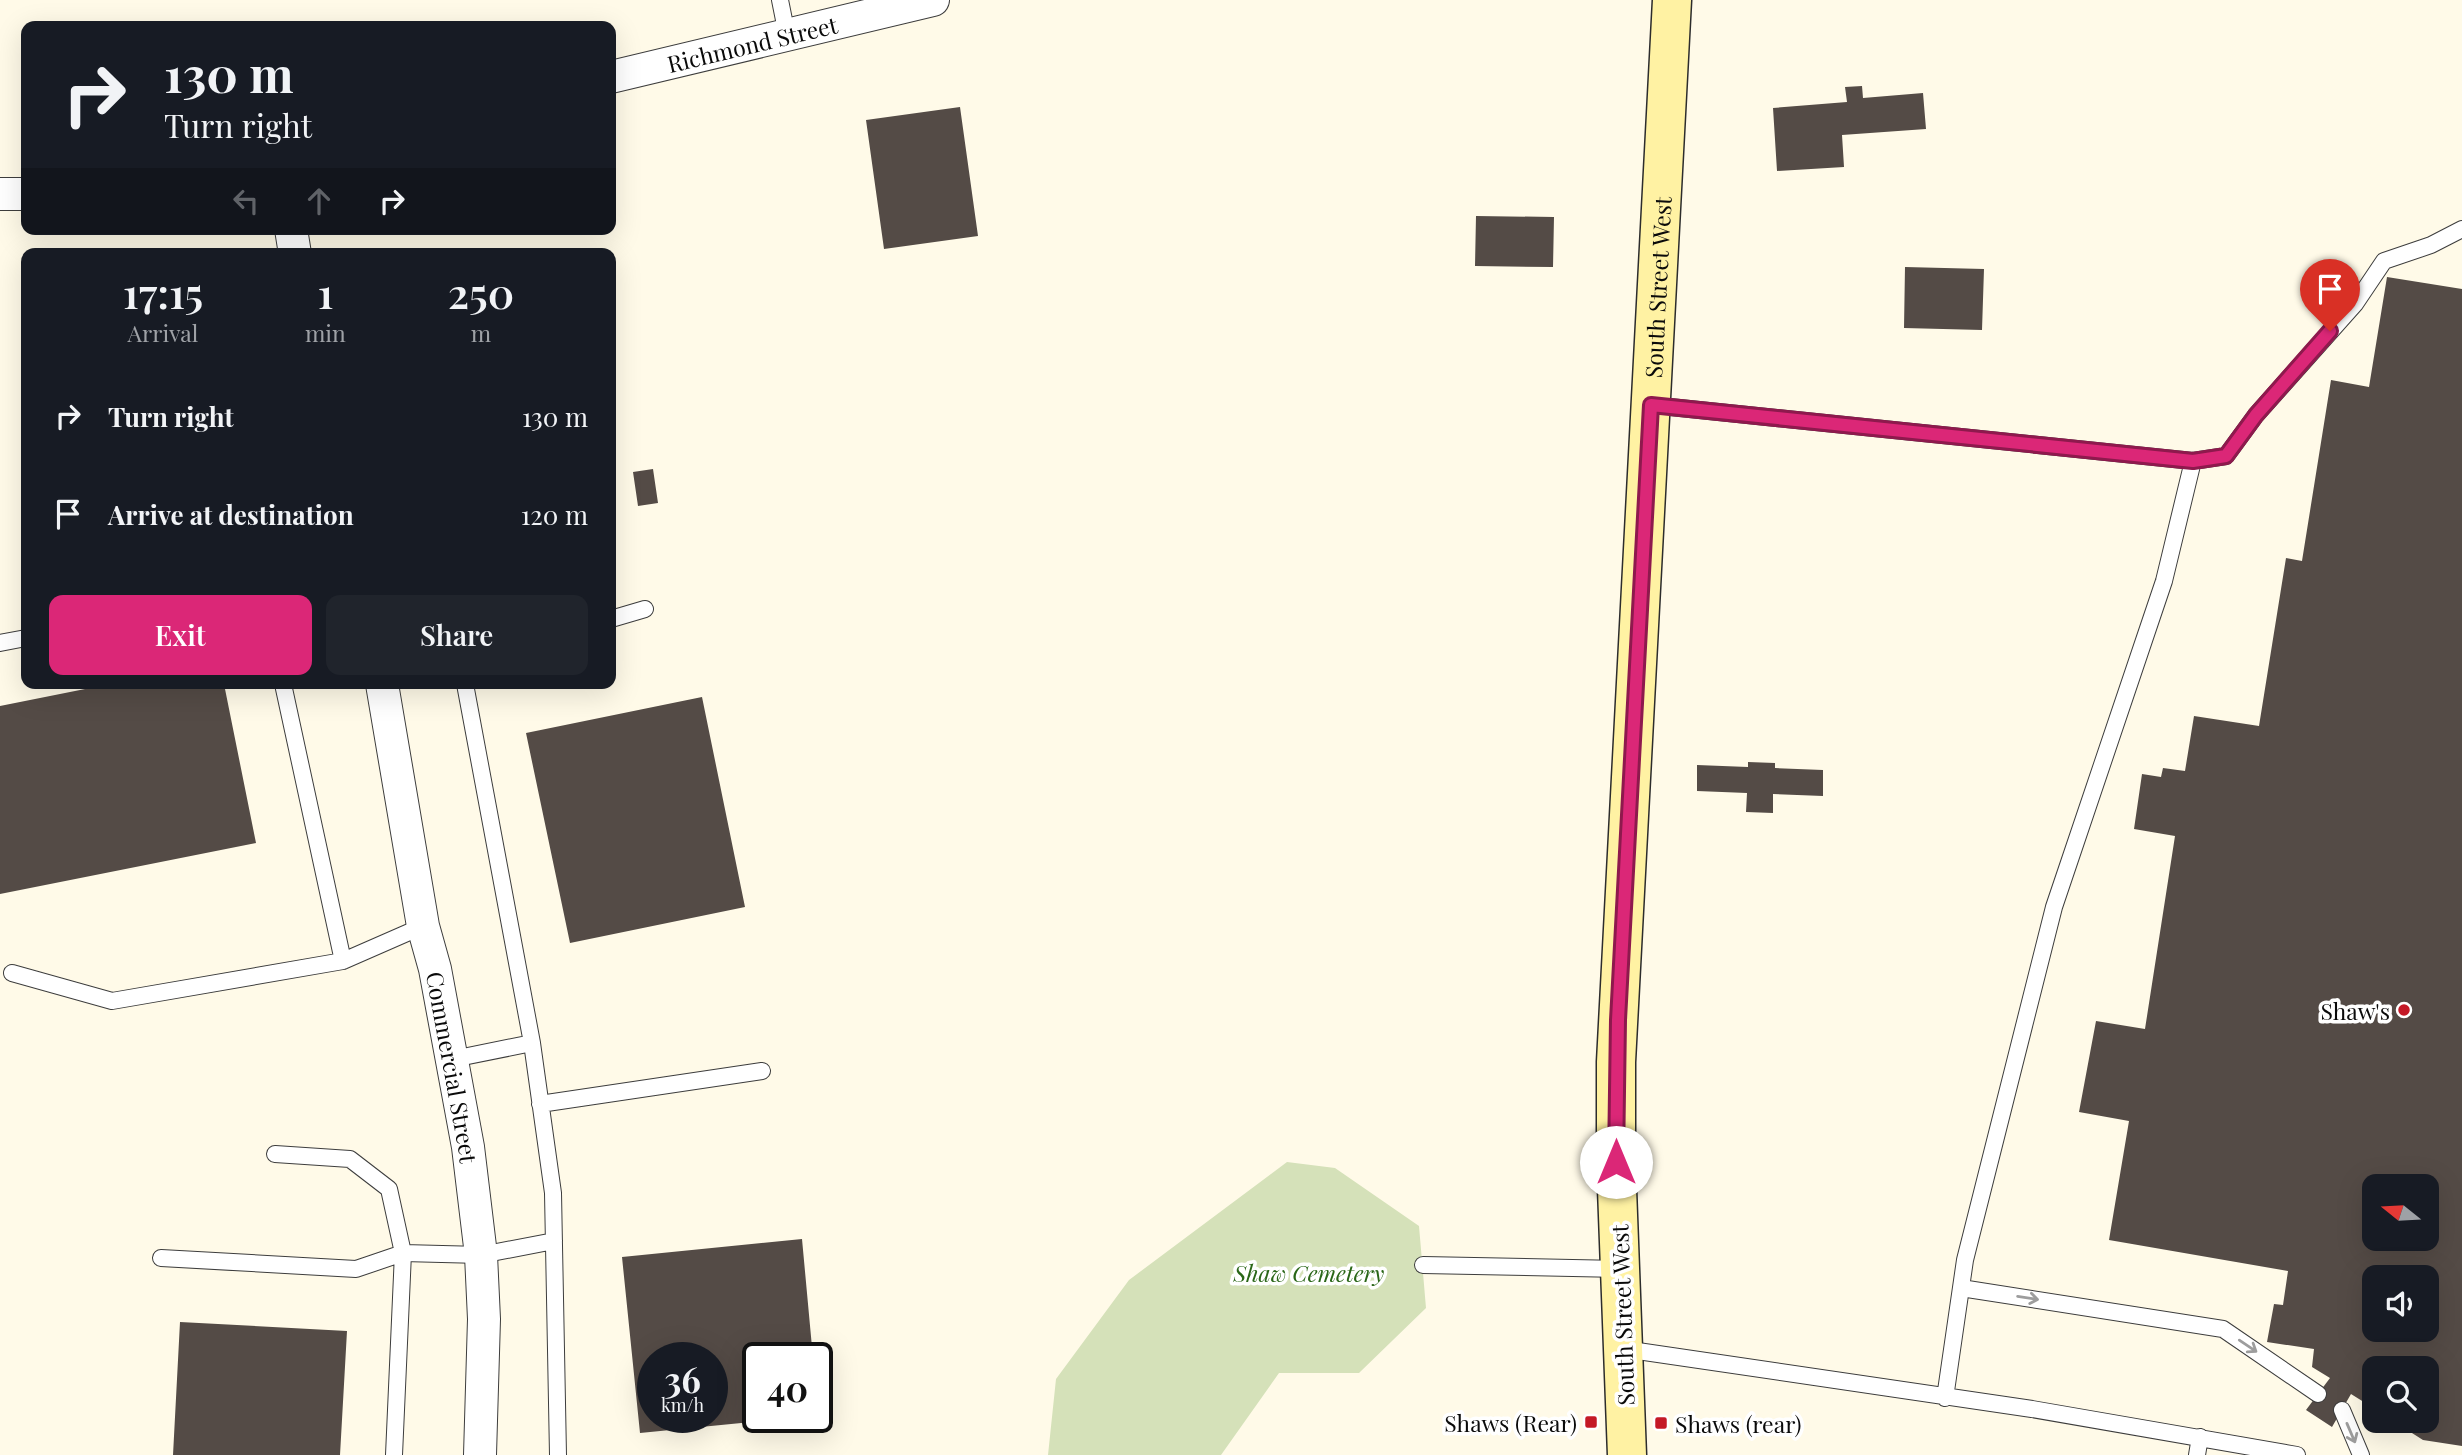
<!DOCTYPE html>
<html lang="en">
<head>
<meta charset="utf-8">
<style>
  body { margin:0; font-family:"Playfair Display",serif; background:#20242c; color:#f1f3f6; height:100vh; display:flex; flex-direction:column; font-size:26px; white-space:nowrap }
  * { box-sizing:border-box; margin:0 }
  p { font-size:23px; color:#9ea1a6 }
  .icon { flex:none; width:38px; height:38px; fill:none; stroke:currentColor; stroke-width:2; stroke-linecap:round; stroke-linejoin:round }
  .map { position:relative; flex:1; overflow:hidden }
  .details { position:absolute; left:21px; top:248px; width:595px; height:441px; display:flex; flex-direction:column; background:#171b24; border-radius:14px; box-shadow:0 7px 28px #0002 }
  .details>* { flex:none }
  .guide { position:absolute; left:21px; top:21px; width:595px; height:214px; border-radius:14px; box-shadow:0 7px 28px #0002; background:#171b24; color:#f1f3f6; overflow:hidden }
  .needle { width:46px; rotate:288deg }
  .buttons { position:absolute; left:2362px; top:1174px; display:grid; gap:14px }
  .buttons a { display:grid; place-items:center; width:77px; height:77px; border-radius:14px; background:#171b24; box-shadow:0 7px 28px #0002; font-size:35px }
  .speed { position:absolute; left:637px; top:1342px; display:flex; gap:14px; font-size:35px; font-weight:700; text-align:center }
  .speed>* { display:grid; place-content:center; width:91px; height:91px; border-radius:50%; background:#171b24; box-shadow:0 7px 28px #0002; line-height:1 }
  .speed small { font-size:18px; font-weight:400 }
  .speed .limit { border:4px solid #111; border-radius:10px; background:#fff; color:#111 }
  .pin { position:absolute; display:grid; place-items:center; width:60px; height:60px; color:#fff; margin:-72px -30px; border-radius:50% 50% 50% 0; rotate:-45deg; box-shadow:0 0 7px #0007 }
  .pin .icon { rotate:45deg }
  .me { position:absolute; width:77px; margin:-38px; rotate:0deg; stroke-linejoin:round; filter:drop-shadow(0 0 5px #0008) }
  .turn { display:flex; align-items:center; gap:24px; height:147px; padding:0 28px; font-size:32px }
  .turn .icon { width:91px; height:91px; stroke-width:2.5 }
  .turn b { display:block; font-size:49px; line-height:60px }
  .lanes { display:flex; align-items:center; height:66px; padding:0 28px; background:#0003; justify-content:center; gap:35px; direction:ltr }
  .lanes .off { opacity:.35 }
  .eta { display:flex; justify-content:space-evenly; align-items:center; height:119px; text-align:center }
  .eta b { font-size:42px; font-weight:600; line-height:49px }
  .button { display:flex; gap:14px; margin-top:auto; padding:14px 28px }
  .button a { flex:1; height:80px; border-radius:14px; background:#db2777; color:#fff; font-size:28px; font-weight:600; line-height:80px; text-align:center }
  .button a+a { background:#20242c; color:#f1f3f6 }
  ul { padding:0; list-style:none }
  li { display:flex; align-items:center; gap:21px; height:98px; padding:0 28px }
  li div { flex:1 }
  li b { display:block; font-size:26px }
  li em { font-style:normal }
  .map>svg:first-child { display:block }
  .cemetery { fill:#d5e1b9 }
  .building { fill:#544b46; fill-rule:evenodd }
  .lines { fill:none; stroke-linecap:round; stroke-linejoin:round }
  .lane-casing { stroke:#3d3d3d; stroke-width:18 }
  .street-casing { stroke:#3d3d3d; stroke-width:34 }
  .secondary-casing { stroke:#2c2c2c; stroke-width:41 }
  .lane { stroke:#fff; stroke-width:16 }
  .street { stroke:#fff; stroke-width:32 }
  .secondary { stroke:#fff2a3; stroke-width:38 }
  .oneway { stroke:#9d9d9d }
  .route-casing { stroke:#8e194d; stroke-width:18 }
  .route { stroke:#db2777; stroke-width:12 }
  .poi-dot { fill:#c41926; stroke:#fff; stroke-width:2.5 }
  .labels { text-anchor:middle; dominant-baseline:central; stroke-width:7; stroke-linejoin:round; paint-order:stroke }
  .street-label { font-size:23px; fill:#0a0a0a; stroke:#fff }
  .poi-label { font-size:23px; fill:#0a0a0a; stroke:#fff; text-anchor:end }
  .park-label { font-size:23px; font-style:italic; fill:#296617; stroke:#fff }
</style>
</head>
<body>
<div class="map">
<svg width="2462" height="1455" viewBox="0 0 2462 1455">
  <rect width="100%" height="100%" fill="#fffae8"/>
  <path class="cemetery" d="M1287 1162 1335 1168 1419 1226 1426 1308 1359 1373H1279L1221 1455H1048L1056 1379 1129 1280Z"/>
  <path class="building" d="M1862 86 1863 98 1923 93 1926 129 1842 135 1844 167 1777 171 1773 108 1847 102 1845 87Z
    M960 107 978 236 884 249 866 120Z
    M1476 216 1554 217 1553 267 1475 266Z
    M1905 267 1984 269 1982 330 1904 328Z
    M2387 277 2462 289V1446L2423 1440 2393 1421H2427V1368H2375V1409L2351 1394 2332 1427 2306 1410 2330 1378 2312 1367 2314 1349 2267 1342 2274 1304 2283 1305 2288 1271 2109 1240 2129 1121 2079 1112 2096 1021 2145 1029 2175 836 2134 829 2142 774 2161 777 2163 768 2185 771 2194 716 2259 726 2286 558 2302 561 2331 380 2369 387ZM2375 1186H2427V1239H2375ZM2375 1278H2427V1330H2375Z
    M653 469 658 503 638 506 633 472Z
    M110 684H224L256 843 0 894V706Z
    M702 697 745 907 570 943 526 733Z
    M1748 762 1775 763V768L1823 770V796L1773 794V813L1746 812 1747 793 1697 791V765L1748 767Z
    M802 1239 813 1358H758V1418H783V1419L640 1433 622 1257ZM653 1358H712V1418H653Z
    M180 1322 347 1331 340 1455H173Z"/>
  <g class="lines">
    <g class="lane-casing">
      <path id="lane" d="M780 0 787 35
        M1651 405 2193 461 2226 456 2256 415 2355 304 2384 261 2431 245 2462 229
        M611 619 645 609
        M0 643 26 638
        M283 684 343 961
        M12 973 112 1001 343 961 423 926
        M532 1043 553 1193 558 1455
        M453 1059 532 1043 465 684
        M540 1104 762 1071
        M161 1258 356 1269 403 1253 389 1189 350 1159 275 1154
        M1423 1265 1621 1269
        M1961 1288 2223 1329 2318 1394
        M1624 1349 2032 1409 2297 1455
        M1945 1398 1965 1260 2054 907 2164 581 2193 461
        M2342 1410 2361 1455
        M394 1455 403 1253 481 1255 554 1241
        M2197 1455 2200 1437"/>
    </g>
    <g class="street-casing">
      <g id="street">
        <path id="s1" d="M611 77 933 0"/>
        <path d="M0 194H26"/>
        <path d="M291 229 295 254"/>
        <path id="s2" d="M382 684 423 926 435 969 468 1147 481 1255 484 1319 480 1455"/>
      </g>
    </g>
    <g class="secondary-casing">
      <g id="secondary">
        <path id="s3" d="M1627 1455 1616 1162V1062L1672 0"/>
      </g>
    </g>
    <use href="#lane" class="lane"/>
    <use href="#street" class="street"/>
    <use href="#secondary" class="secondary"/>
  </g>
  <defs><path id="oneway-shaft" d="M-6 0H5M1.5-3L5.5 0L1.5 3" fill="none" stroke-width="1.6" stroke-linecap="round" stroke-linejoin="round" transform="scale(1.75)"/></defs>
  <g class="oneway">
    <use href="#oneway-shaft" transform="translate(2028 1298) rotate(9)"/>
    <use href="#oneway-shaft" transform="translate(2248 1346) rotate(34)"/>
    <use href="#oneway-shaft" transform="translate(2351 1433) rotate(67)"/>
  </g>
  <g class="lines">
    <g class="route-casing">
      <path id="route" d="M1616 1162 1618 1020 1651 405 2193 461 2226 456 2256 415 2330 331"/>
    </g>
    <use href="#route" class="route"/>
  </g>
  <g class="poi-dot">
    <circle cx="2404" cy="1010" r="7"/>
    <rect x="1584" y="1415" width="14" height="14" rx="3.5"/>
    <rect x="1654" y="1416" width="14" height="14" rx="3.5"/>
  </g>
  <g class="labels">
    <g class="street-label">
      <text stroke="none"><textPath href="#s1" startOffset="145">Richmond Street</textPath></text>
      <text stroke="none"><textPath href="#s3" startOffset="1169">South Street West</textPath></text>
      <text stroke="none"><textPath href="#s2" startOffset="390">Commercial Street</textPath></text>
      <text transform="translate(1622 1315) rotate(-92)">South Street West</text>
    </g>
    <g class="poi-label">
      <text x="2390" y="1010">Shaw's</text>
      <text x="1577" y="1422">Shaws (Rear)</text>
      <text x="1675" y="1423" text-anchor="start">Shaws (rear)</text>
    </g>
    <g class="park-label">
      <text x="1309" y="1272">Shaw Cemetery</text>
    </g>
  </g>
</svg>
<div class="buttons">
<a><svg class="needle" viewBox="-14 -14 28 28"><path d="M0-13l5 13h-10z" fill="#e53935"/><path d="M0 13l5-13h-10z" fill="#9ea1a6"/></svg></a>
<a><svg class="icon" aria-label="sound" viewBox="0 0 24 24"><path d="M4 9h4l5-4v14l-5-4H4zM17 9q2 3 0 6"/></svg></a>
<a><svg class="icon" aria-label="search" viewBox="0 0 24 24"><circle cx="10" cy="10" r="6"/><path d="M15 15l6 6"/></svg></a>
</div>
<div class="speed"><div>36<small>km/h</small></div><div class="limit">40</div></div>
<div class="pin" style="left:2330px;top:331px;background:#d93025"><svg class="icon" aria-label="arrive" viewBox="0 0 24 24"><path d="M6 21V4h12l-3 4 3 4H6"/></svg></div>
<svg class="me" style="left:1616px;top:1162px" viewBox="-20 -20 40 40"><circle r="19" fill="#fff"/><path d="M0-13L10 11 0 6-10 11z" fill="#db2777"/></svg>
<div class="guide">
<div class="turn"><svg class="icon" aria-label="right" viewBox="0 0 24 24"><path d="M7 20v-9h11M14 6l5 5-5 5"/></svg><div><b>130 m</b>Turn right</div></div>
<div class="lanes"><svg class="icon off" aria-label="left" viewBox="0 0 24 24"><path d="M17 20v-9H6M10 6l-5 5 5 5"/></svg><svg class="icon off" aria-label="ahead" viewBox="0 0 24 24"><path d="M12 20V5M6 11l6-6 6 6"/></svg><svg class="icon" aria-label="right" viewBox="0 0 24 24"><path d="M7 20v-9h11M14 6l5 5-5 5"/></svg></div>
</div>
<section class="details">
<div class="eta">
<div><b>17:15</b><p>Arrival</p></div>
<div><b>1</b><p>min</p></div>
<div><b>250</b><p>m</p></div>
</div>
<ul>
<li><svg class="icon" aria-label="right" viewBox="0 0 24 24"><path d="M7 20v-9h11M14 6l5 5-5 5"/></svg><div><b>Turn right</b></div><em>130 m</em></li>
<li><svg class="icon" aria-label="arrive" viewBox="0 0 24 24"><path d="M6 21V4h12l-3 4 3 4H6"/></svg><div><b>Arrive at destination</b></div><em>120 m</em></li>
</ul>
<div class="button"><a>Exit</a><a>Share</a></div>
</section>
</div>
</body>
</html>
